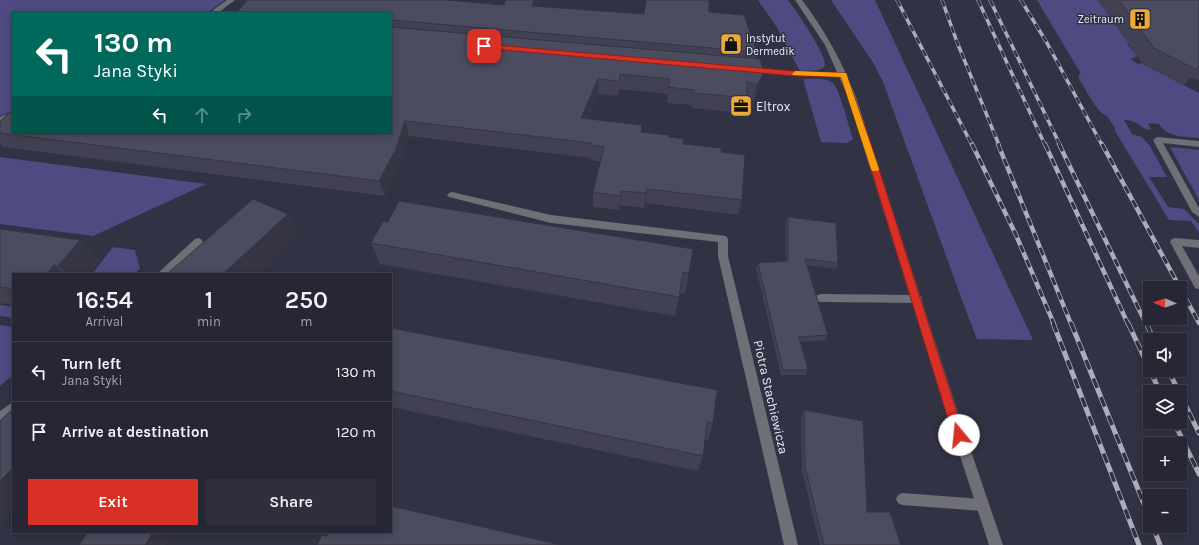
<!DOCTYPE html>
<html lang="en">
<head>
<meta charset="utf-8">
<style>
  body { margin:0; font-family:Karla,sans-serif; background:#2e2e3c; color:#f1f3f6; height:100vh; display:flex; flex-direction:column; font-size:15px; white-space:nowrap }
  * { box-sizing:border-box; margin:0 }
  p { font-size:13px; color:#a4a5ac }
  .icon { flex:none; width:22px; height:22px; fill:none; stroke:currentColor; stroke-width:2; stroke-linecap:round; stroke-linejoin:round }
  .map { position:relative; flex:1; overflow:hidden }
  .details { position:absolute; left:12px; top:273px; width:380px; height:260px; display:flex; flex-direction:column; background:#262634; border-radius:0px; box-shadow:0 2px 10px #0003,0 0 0 1px #42434f }
  .details>* { flex:none }
  .guide { position:absolute; left:12px; top:12px; width:380px; height:122px; border-radius:0px; box-shadow:0 2px 10px #0003,0 0 0 1px #42434f; background:#00695c; color:#fff; overflow:hidden }
  .needle { width:26px; rotate:272deg }
  .fabs { position:absolute; left:1143px; top:281px; display:grid; gap:8px }
  .fabs a { display:grid; place-items:center; width:44px; height:44px; border-radius:0px; background:#262634; box-shadow:0 2px 10px #0003,0 0 0 1px #42434f; font-size:20px }
  .pin { position:absolute; display:grid; place-items:center; width:34px; height:34px; color:#fff; margin:-17px; border-radius:8px; box-shadow:0 2px 6px #0006 }
  .me { position:absolute; width:44px; margin:-22px; rotate:343deg; stroke-linejoin:round; filter:drop-shadow(0 0 3px #0008) }
  .turn { display:flex; align-items:center; gap:14px; height:84px; padding:0 16px; font-size:18px }
  .turn .icon { width:52px; height:52px; stroke-width:2.5 }
  .turn b { display:block; font-size:28px; line-height:34px }
  .lanes { display:flex; align-items:center; height:38px; padding:0 16px; background:#0003; justify-content:center; gap:20px; direction:ltr }
  .lanes .off { opacity:.35 }
  .eta { display:flex; justify-content:space-evenly; align-items:center; height:68px; text-align:center }
  .eta b { font-size:24px; font-weight:600; line-height:28px }
  .cta { display:flex; gap:8px; margin-top:auto; padding:8px 16px }
  .cta a { flex:1; height:46px; border-radius:0px; background:#d93025; color:#fff; font-size:16px; font-weight:600; line-height:46px; text-align:center }
  .cta a+a { background:#2e2e3c; color:#f1f3f6 }
  ul { padding:0; list-style:none }
  li { display:flex; align-items:center; gap:12px; height:60px; padding:0 16px; border-top:1px solid #42434f }
  li div { flex:1 }
  li b { display:block; font-size:15px }
  li em { font-style:normal }
  .map>svg:first-child { display:block }
  .green { fill:#4f4a81 }
  .lines { fill:none; stroke-linecap:round; stroke-linejoin:round }
  .service { fill:#6f6f78; fill-rule:evenodd }
  .minor { fill:#6f6f78; fill-rule:evenodd }
  .tertiary { fill:#6f6f78; fill-rule:evenodd }
  .rail-far2-casing { stroke:#acacbb; stroke-width:3.5 }
  .rail-far1-casing { stroke:#acacbb; stroke-width:4.5 }
  .rail-casing { stroke:#acacbb; stroke-width:5 }
  .rail-far2 { stroke:#323245; stroke-width:2.5; stroke-dasharray:7; stroke-linecap:butt }
  .rail-far1 { stroke:#323245; stroke-width:3; stroke-dasharray:8; stroke-linecap:butt }
  .rail { stroke:#323245; stroke-width:3.5; stroke-dasharray:10; stroke-linecap:butt }
  .wall { fill:#414153 }
  .shaded-wall { fill:#353543 }
  .building { fill:#4c4c60; stroke:#353543 }
  .route { fill:#d93025; stroke:#8d1f18 }
  .slow { fill:#f59e0b }
  .labels { text-anchor:middle; dominant-baseline:central; stroke-width:3; stroke-linejoin:round; paint-order:stroke }
  .far-poi-label { font-size:11px; fill:#eaeaf7; stroke:#323245; text-anchor:end }
  .poi-label { font-size:13px; fill:#eaeaf7; stroke:#323245; text-anchor:start }
  .street-label { font-size:13px; fill:#eaeaf7; stroke:#323245 }
</style>
</head>
<body>
<div class="map">
<svg width="1199" height="545" viewBox="0 0 1199 545">
  <rect width="100%" height="100%" fill="#323245"/>
  <path class="green" d="M0 0H225L207 13H13V111L0 116Z
    M758 0H788C794 8 831 60 824 67 819 72 808 70 800 71L776 26Z
    M831 0H875L1033 340 977 339 966 311 883 82 874 64Z
    M1037 0H1098L1122 34 1144 47 1127 44 1138 56 1130 59 1138 64 1141 63 1199 93V138C1184 136 1167 138 1159 124L1148 123 1151 130C1140 129 1138 120 1124 120L1132 134 1142 137 1150 146 1167 177H1149L1168 207 1184 209 1199 224V233L1191 221 1169 220 1115 131V128L1107 116C1096 112 1086 89 1079 79V74H1081Z
    M803 79C811 79 826 77 833 83 840 90 849 128 853 139L847 143 821 142Z
    M1170 147 1199 150V200Z
    M0 157 206 184 93 236 0 224Z
    M113 247 135 250 140 269 134 274H92Z
    M0 305 13 307V318L0 316Z
    M0 325 13 327V375L0 386Z"/>
  <g class="lines">
    <path class="service" d="M227 0H235L218 13H209Z
      M13 112V118L0 123V117Z
      M1157 137 1199 141V147L1163 143 1199 208V217L1192 212 1153 140Z
      M452 192 551 215 726 236 728 239V256L798 545H784L718 256V242L551 223 449 197 447 195 449 193Z
      M1175 238 1199 240V248L1182 246 1199 276V289L1195 288 1170 242 1172 239Z
      M821 294 917 295 921 296 922 299 921 302 917 303 821 302 817 301 816 298 817 295Z
      M902 493 982 499 986 501 988 505 986 509 982 511 902 505 898 503 896 499 898 495Z"/>
    <path class="minor" d="M747 68 794 72 844 73 848 75 844 77 794 76 750 72 746 70Z
      M198 238 201 239 203 242 201 245 169 274H157L195 239Z
      M13 402V415L4 423 0 424V411Z"/>
    <path class="tertiary" d="M795 0H802C825 30 842 62 856 97L960 419 1003 545H989L948 419 848 97 825 45Z"/>
    <g class="rail-far2-casing">
      <path id="rail-far2" d="M897 0 972 145
        M942 0 957 42 999 145
        M978 0 1045 145
        M990 0 1060 145
        M1021 0 1047 43 1102 145"/>
    </g>
    <g class="rail-far1-casing">
      <path id="rail-far1" d="M972 144 1016 235 1054 324
        M998 144 1071 324
        M1045 144 1128 324
        M1059 144 1146 324
        M1102 144 1199 323"/>
    </g>
    <g class="rail-casing">
      <path id="rail" d="M1053 323 1139 545
        M1071 323 1150 519
        M1128 323 1150 370
        M1146 323 1154 340
        M1150 370 1160 392
        M1168 370 1179 392
        M1180 394 1199 433
        M1174 422 1199 474
        M1153 526 1160 545"/>
    </g>
    <use href="#rail-far2" class="rail-far2"/>
    <use href="#rail-far1" class="rail-far1"/>
    <use href="#rail" class="rail"/>
  </g>
  <path class="wall" d="M540 0 538 7 644 14 709 12 757 52 755 59 760 87 754 100 747 98 744 113 692 108V105L667 103 668 94 619 89 618 96 598 94 587 119 642 132 669 137 683 144 721 152 742 200 738 215 646 203 644 208 620 205 619 210 593 207V192L600 162 591 160V158L409 136 401 164 385 196 3 147 0 143V121L13 133H391V13L504 5Z
    M1098 0H1199V80L1190 78 1184 85 1142 63Z
    M788 217 838 263 836 269 807 265 828 335 825 340 800 342 808 370 805 375H781L756 268 758 263 786 261V222Z
    M0 229 80 240 100 261 90 274H13V305L0 303Z
    M371 243 693 249 685 294 680 293 675 316 380 264Z
    M391 328 713 423 708 440 705 439 703 456 698 471 391 407Z
    M804 410 867 512 901 545H820L802 471 801 416Z"/>
  <path class="shaded-wall" d="M534 0H540L533 21 532 6Z
    M764 72 760 87 754 100 757 85Z
    M598 79V94L582 133 581 118Z
    M405 121 409 136 401 164 385 196 379 181Z
    M647 189 646 203 644 208 646 193Z
    M621 191 620 205 619 210 620 196Z
    M288 214 299 235 259 274H223Z
    M80 240 100 261 90 274H67L58 266Z
    M54 265 64 274H47Z
    M13 468V511L0 524V481Z
    M153 532H157L170 539 166 545H145Z"/>
  <path class="building" d="M248 0H447L504 5 506 0H534L532 6 644 14 646 0H709V12L744 15 757 52 391 20V13H236Z
    M1119 0H1199V65L1197 70 1154 48Z
    M391 27 760 59 764 72 757 85 747 82V98L694 93V90L668 87 670 79 620 74 619 81 598 79 581 118 642 125 641 132 669 135V137L684 139 683 144 721 148V152L745 155 742 200 647 189 646 193 621 191 620 196 593 192 604 147 591 145V143L405 121 396 149 379 181 0 133V121L10 113H13V133H391Z
    M253 199 288 214 223 274H167Z
    M399 201 693 249 689 273 683 272 679 297 371 243 383 221 388 222Z
    M788 217 836 223 838 263 805 259 828 335 799 337 808 370H783L758 263 788 261Z
    M0 229 80 240 58 266 54 265 47 274H13V289L0 287Z
    M391 328 717 390 713 423 707 422 703 456 391 391Z
    M13 409V468L0 481V421Z
    M804 410 863 421 867 512H890L901 545H824L805 466Z
    M391 506 561 545H317L322 535 327 536 328 532H391Z
    M88 532H153L145 545H79Z"/>
  <path class="route" d="M484 44 794 71 846 73 873 150 964 435 963 438 959 440 955 438 953 435 865 150 841 77 794 76 482 48V45Z"/>
  <path class="slow" d="M795 71 846 73 879 169 878 171H872L871 169 841 77 793 75 792 74Z"/>
  <defs>
    <g id="building-square" transform="scale(1.15)"><rect x="-9" y="-9" width="18" height="18" rx="4" fill="#eba93a" stroke="#323245"/><path d="M-4-6H4V6H1V3H-1V6H-4ZM-2.5-4.3h1.7v1.8h-1.7ZM.8-4.3h1.7v1.8H.8ZM-2.5-1h1.7V.8h-1.7ZM.8-1h1.7V.8H.8Z" fill="#111"/></g>
    <g id="shop-square" transform="scale(1.15)"><rect x="-9" y="-9" width="18" height="18" rx="4" fill="#eba93a" stroke="#323245"/><path d="M-5-2.5h2.3a2.7 3.5 0 0 1 5.4 0H5L5.5 6h-11ZM-1.5-2.5h3a1.5 2.3 0 0 0-3 0Z" fill="#111"/></g>
    <g id="office-square" transform="scale(1.15)"><rect x="-9" y="-9" width="18" height="18" rx="4" fill="#eba93a" stroke="#323245"/><path d="M-6-3h4V-5.5h4V-3h4V5H-6ZM-1-4.5V-3h2v-1.5ZM-6 0V1H6V0Z" fill="#111"/></g>
  </defs>
  <g fill-rule="evenodd">
    <use href="#building-square" x="1140" y="19"/>
    <use href="#shop-square" x="731" y="44"/>
    <use href="#office-square" x="741" y="106"/>
  </g>
  <g class="labels">
    <g class="far-poi-label">
      <text x="1124" y="19">Zeitraum</text>
      <text x="746" y="38" text-anchor="start">Instytut<tspan x="746" dy="13">Dermedik</tspan></text>
    </g>
    <g class="poi-label">
      <text x="756" y="106">Eltrox</text>
    </g>
    <g class="street-label">
      <text transform="translate(771 397) rotate(77)">Piotra Stachiewicza</text>
    </g>
  </g>
</svg>
<div class="fabs">
<a><svg class="needle" viewBox="-14 -14 28 28"><path d="M0-13l5 13h-10z" fill="#e53935"/><path d="M0 13l5-13h-10z" fill="#a4a5ac"/></svg></a>
<a><svg class="icon" aria-label="sound" viewBox="0 0 24 24"><path d="M4 9h4l5-4v14l-5-4H4zM17 9q2 3 0 6"/></svg></a>
<a><svg class="icon" aria-label="layers" viewBox="0 0 24 24"><path d="M12 4l9 5-9 5-9-5zM3 14l9 5 9-5"/></svg></a>
<a>+</a>
<a>−</a>
</div>
<div class="pin" style="left:484px;top:46px;background:#d93025"><svg class="icon" aria-label="arrive" viewBox="0 0 24 24"><path d="M6 21V4h12l-3 4 3 4H6"/></svg></div>
<svg class="me" style="left:959px;top:435px" viewBox="-20 -20 40 40"><circle r="19" fill="#fff"/><path d="M0-13L10 11 0 6-10 11z" fill="#d93025"/></svg>
<div class="guide">
<div class="turn"><svg class="icon" aria-label="left" viewBox="0 0 24 24"><path d="M17 20v-9H6M10 6l-5 5 5 5"/></svg><div><b>130 m</b>Jana Styki</div></div>
<div class="lanes"><svg class="icon" aria-label="left" viewBox="0 0 24 24"><path d="M17 20v-9H6M10 6l-5 5 5 5"/></svg><svg class="icon off" aria-label="ahead" viewBox="0 0 24 24"><path d="M12 20V5M6 11l6-6 6 6"/></svg><svg class="icon off" aria-label="right" viewBox="0 0 24 24"><path d="M7 20v-9h11M14 6l5 5-5 5"/></svg></div>
</div>
<section class="details">
<div class="eta">
<div><b>16:54</b><p>Arrival</p></div>
<div><b>1</b><p>min</p></div>
<div><b>250</b><p>m</p></div>
</div>
<ul>
<li><svg class="icon" aria-label="left" viewBox="0 0 24 24"><path d="M17 20v-9H6M10 6l-5 5 5 5"/></svg><div><b>Turn left</b><p>Jana Styki</p></div><em>130 m</em></li>
<li><svg class="icon" aria-label="arrive" viewBox="0 0 24 24"><path d="M6 21V4h12l-3 4 3 4H6"/></svg><div><b>Arrive at destination</b></div><em>120 m</em></li>
</ul>
<div class="cta"><a>Exit</a><a>Share</a></div>
</section>
</div>
</body>
</html>
